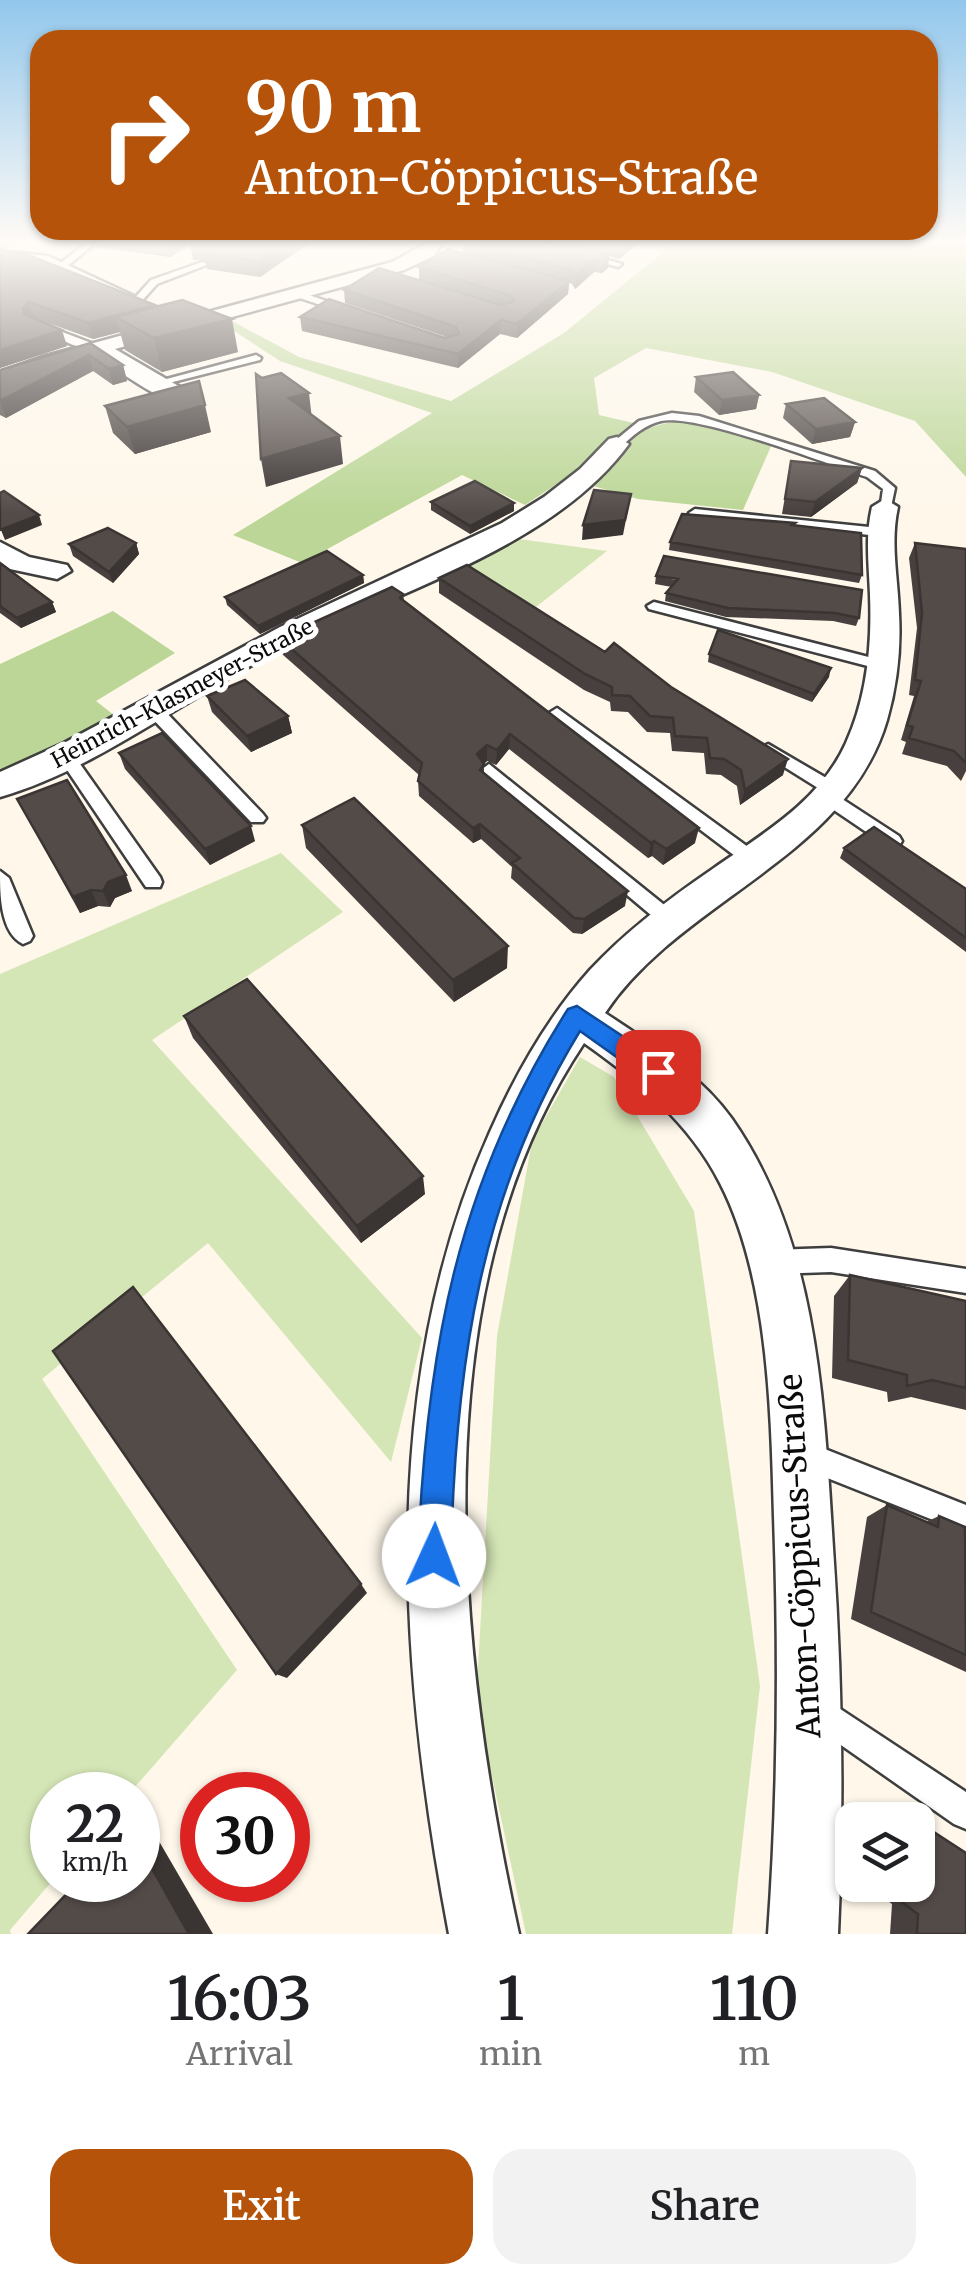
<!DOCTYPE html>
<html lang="en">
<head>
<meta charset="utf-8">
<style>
  body { margin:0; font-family:Merriweather,serif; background:#f2f2f2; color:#202124; height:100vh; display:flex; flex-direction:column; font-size:38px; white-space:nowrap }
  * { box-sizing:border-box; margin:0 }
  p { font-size:32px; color:#757577 }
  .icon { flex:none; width:55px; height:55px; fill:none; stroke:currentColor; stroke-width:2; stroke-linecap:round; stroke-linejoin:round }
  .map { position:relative; height:1934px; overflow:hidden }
  .drawer { display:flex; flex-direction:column; background:#fff; flex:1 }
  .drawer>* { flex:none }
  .top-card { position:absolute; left:30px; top:30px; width:908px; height:210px; border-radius:30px; box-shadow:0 2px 8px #0004; background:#b45309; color:#fff; overflow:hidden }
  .tools { position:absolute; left:835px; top:1802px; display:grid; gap:20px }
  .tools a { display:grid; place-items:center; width:100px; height:100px; border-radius:20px; background:#fff; box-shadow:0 2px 8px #0004; font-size:50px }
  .speed { position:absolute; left:30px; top:1772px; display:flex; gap:20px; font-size:50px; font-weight:700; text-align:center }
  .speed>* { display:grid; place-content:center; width:130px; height:130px; border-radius:50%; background:#fff; box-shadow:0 2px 8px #0004; line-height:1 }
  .speed small { font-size:25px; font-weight:400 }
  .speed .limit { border:15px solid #d22; background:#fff; color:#111 }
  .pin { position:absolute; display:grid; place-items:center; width:85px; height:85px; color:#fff; margin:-42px; border-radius:20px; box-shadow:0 5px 15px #0006 }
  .me { position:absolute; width:110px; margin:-55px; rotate:2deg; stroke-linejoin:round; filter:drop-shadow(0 0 8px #0008) }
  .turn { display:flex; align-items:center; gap:35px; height:210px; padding:0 50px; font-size:45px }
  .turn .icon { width:130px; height:130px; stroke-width:2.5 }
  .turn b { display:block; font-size:70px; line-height:85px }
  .eta { display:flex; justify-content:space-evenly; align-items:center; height:170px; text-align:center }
  .eta b { font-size:60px; font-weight:600; line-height:70px }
  .action { display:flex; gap:20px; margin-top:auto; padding:20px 50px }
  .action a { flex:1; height:115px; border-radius:30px; background:#b45309; color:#fff; font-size:40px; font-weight:600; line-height:115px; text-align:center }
  .action a+a { background:#f2f2f2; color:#202124 }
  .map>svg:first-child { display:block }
  .green { fill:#d5e6b6 }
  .forest { fill:#bbd696 }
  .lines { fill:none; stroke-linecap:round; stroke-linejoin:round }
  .service-casing { stroke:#3e3e3e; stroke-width:5 }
  .minor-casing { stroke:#3e3e3e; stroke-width:5 }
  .service { fill:#fff; fill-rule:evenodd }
  .minor { fill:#fff; fill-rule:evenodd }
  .wall { fill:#47403e }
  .shaded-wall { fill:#3a3432 }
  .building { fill:#534b48; stroke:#3a3432; stroke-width:2.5 }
  .route { fill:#1a73e8; stroke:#114b97; stroke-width:2.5 }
  .labels { text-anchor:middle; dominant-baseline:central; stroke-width:10; stroke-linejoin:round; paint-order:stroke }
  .far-street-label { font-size:22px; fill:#0b0b0b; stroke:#fff }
  .near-street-label { font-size:32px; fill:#0b0b0b; stroke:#fff }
</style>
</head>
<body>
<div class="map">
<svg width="966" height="1934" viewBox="0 0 966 1934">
  <rect width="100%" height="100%" fill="#fef7ea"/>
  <path class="green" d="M504 537 607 551 536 607 463 562Z
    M281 853 343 912 152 1040 422 1338 391 1462 208 1243 42 1379 237 1670 128 1795H52L53 1880 10 1930 11 1934H0V974Z
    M580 1057 614 1077 694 1211 760 1686 732 1934H526L476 1702 497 1336 532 1141Z"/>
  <path class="forest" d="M673 244H966V477L915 421 772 372 646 348 594 378 599 415 651 427 683 419 772 444 743 510 638 499 566 478 525 505 462 475 302 563 233 535 432 413 280 361 222 323 232 321 299 357 451 401 564 333Z
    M113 611 175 653 96 701 120 720 54 751 0 770V664Z"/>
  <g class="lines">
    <g class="service-casing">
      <path id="service" d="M0 244H7L0 248Z
        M85 244H94L64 269H58V265Z
        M541 244H554L622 264 618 267Z
        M202 262 209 264 157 284 140 303 132 301 151 280Z
        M297 291 350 309 352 311 344 313 294 296Z
        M41 324 102 347 97 350 73 345 37 329Z
        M256 355 261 358 260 360 153 387 148 384Z
        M672 413 699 416 875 471 895 488 891 507 880 510 883 489 867 477C825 463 696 413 661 421 645 425 633 435 621 447L611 444 639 421Z
        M695 509 879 528 886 532 879 536 690 516 689 513Z
        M654 602 888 662 891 665 883 670 649 609 647 606Z
        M154 705 160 706 263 814 266 818 263 822H251L148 714 146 710Z
        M557 708 759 855 762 860 759 865H747L551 717 549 713Z
        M768 744 840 786 843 790 836 795 899 836 902 841 899 846H887L822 802 819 798 826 793 762 753 760 749Z
        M67 752 73 754 160 877 162 882 160 887H146L59 758Z
        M489 764 678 916 681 921 678 926H664L483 774 481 770Z
        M0 871 9 878 33 936 30 941 23 944C0 933 0 893 0 871Z
        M831 1248 966 1269V1293L831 1272 772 1274 763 1270 760 1262 763 1254 772 1250Z
        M802 1440 966 1505V1533L792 1464 788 1454 792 1444Z
        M819 1695 966 1792V1829L954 1824 808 1722 803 1711 808 1700Z"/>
    </g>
    <g class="minor-casing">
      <path id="minor" d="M425 244H442L434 256 404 270 115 349 199 398 196 403C167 410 119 370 95 355L0 386V372L42 357 392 262Z
        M0 251 48 256 134 296 132 300H118L38 265 0 261Z
        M617 437 629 444C549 553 379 596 263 659 180 703 91 771 0 797V772L64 743 280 627 502 523 544 497 580 469 609 439Z
        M885 499 898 507C890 543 898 578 899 614 901 649 897 685 887 720 846 859 682 898 605 1013 650 1043 700 1074 732 1119 818 1242 824 1404 833 1548 842 1677 844 1805 838 1934H768C778 1795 779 1657 774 1517 771 1412 769 1278 720 1183 689 1122 639 1082 584 1043 416 1294 458 1655 519 1934H449C399 1669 377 1384 490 1132 516 1073 548 1017 590 970 626 931 670 898 714 868 764 833 820 801 846 743 867 697 872 645 870 595 869 565 865 536 872 507Z
        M0 542 29 557 67 565 71 571 57 579 10 569 0 562Z"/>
    </g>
    <use href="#service" class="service"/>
    <use href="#minor" class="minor"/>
  </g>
  <path class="wall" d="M95 244H308L260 277 207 269 205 260H193L190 245 170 257 96 247Z
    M369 244H402V246H369Z
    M463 244H637L619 259 609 256 608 268 602 273 594 272 575 289 572 284 569 283 568 294 517 338 500 334 458 368 302 331 300 317 447 337 345 303 344 290 419 280V267L491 260 463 252Z
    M0 250 155 307 238 352 162 372 125 350 120 332 93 339 34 318 67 346 0 368Z
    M90 343 123 365 127 381 113 385 93 371 6 418 0 415V370Z
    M696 377 759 395 756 409 719 415 694 392Z
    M786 404 855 422 850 437 812 444 783 418Z
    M105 406 211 432 135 454 113 433Z
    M791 461 862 468 857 483 811 517 782 514Z
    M431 502 514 511 470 534 431 510Z
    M795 523 794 525 862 575 859 583 669 550 670 542Z
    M136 543 139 554 113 583 73 556 69 544Z
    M915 543 966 549V771L961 781 947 766 902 754 906 742 901 740 914 696 909 695 917 628 909 558Z
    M0 563 52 602 56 612 21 628 0 613Z
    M363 575 364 583 260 634 227 605 225 597Z
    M656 576 859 618 856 626 833 621 726 617 665 601 666 593 672 587 655 584Z
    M439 578 783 775 740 805 737 786 721 775 706 774 704 753 672 751 670 733 647 732 628 712 611 711 610 702 584 690 439 593Z
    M403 594 404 600 695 843 663 865 652 856 648 858 509 749 496 765 487 761 484 764V774L625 906 582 934 573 933 511 878 512 867 481 839 473 843 419 796 418 781 419 775 282 654 279 638Z
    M709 654 829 677 812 702 708 662Z
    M207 696 288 716 292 733 251 752 212 712Z
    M119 753 255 841 210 865 125 769Z
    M17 799 132 891 115 898 110 907 98 906 80 913Z
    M302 825 507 968 454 1002 306 848Z
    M844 848 966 889V952L840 858Z
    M184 1016 425 1194 361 1243 193 1038Z
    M850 1275 966 1301V1410L911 1397 888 1402 887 1392 832 1378 834 1296Z
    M887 1505 926 1522 939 1516 966 1539V1672L851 1619 867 1517Z
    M918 1822 920 1823 966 1934H890L892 1904 874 1891 876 1885H918Z"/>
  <path class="shaded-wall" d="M167 244H192L170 257Z
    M284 244H308L260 277 258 261Z
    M623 244H637L619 259 620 246Z
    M609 255 608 268 602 273 603 260Z
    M595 259 594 272 575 289V275Z
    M569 281 568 294 517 338V324Z
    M29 302 34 317 28 324 23 308Z
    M155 305 116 317 120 332 93 339 88 323Z
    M232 319 238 352 162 372 154 338Z
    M501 320 500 334 458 368V354Z
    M62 330 67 346 0 368V350Z
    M89 355 93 371 6 418 0 401Z
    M123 365 127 381 113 385 109 369Z
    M309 393 312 419 289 398Z
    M759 395 756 409 719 415 722 400Z
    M205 405 211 432 135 454 127 427Z
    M855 422 850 437 812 444 816 429Z
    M340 436 343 464 266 487 261 459Z
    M862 468 857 483 811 517 815 502Z
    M631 494 623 535 582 540 583 525Z
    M514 503V511L470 534V526Z
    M39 515 42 525 5 540 1 530Z
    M136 543 139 554 113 583 109 572Z
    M363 575 364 583 260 634 258 626Z
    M52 602 56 612 21 628 17 618Z
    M831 668 829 677 812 702 814 694Z
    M288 716 292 733 251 752 247 736Z
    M510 734 509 749 496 765 497 750Z
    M487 745V761L477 769V754Z
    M788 759 783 775 740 805 745 790Z
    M480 824 481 839 473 843V828Z
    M251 826 255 841 210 865 205 849Z
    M699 828 695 843 663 865 666 849Z
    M654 841 652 856 648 858 651 843Z
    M126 875 132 891 115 898 110 907 103 891 108 882Z
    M91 890 98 906 80 913 73 897Z
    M628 891 625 906 582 934 584 919Z
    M508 946 507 968 454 1002 453 980Z
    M423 1176 425 1194 361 1243 357 1226Z
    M361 1584 367 1593 287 1678 276 1674Z
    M149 1824 213 1934H189L138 1844V1827Z"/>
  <path class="building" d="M191 244H284L258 261 204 253 210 250 207 245H190Z
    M479 244H570L609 255 603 260 595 259 575 275 573 271Z
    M448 249 569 281 517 324 501 320 458 354 300 317 329 299 445 338 459 334 456 327 344 290 379 268 501 305 514 301 511 296 419 267Z
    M0 250 23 253 155 305 88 323 29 302 23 308 24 314 62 330 0 350Z
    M182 300 232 319 154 338 116 317Z
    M90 343 123 365 109 369 89 355 0 401V370Z
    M733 372 759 395 722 400 696 377Z
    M281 373 309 393 289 398 340 436 261 459 256 374 262 378Z
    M199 381 205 405 127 427 105 406Z
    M824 398 855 422 816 429 786 404Z
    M791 461 862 468 815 502 785 499Z
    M475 481 514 503 470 526 431 502Z
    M594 490 631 494 625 520 583 525Z
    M4 491 39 515 0 530V493Z
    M682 514 795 523 792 525 861 533 862 575 670 542Z
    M108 528 136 543 109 572 69 544Z
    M915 543 966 549V763L954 751 909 738 913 727 907 725 921 681 915 680 922 613Z
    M327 551 363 575 258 626 225 597Z
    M664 556 862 590 859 618 835 613 728 608 666 593 678 579 656 576Z
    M0 563 52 602 17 618 0 606Z
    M467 565 605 652 614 643 671 687 788 759 745 790 741 770 724 759 710 758 707 738 675 736 673 718 650 716 630 696 612 695V687L585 674 439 578Z
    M392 587 403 594 400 598 699 828 666 849 654 841 651 843 510 734 497 750 487 745 477 754 484 764 480 770 628 891 584 919 574 918 512 863 520 858 480 824 473 828 418 781 422 763 279 638Z
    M718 630 831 668 814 694 709 654Z
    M245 680 288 716 247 736 207 696Z
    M162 733 251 826 205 849 119 753Z
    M67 780 126 875 108 882 103 891 91 890 73 897 17 799Z
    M354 798 508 946 453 980 302 825Z
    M874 827 966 889V938L844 848Z
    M247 979 423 1176 357 1226 184 1016Z
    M850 1275 966 1301V1388L932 1380 907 1386V1375L848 1360Z
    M133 1287 361 1584 276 1674 53 1351Z
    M887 1505 938 1527 939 1516 965 1527 966 1655 871 1612Z
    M920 1823 966 1853V1934H917L918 1914 899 1900 903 1885H918V1833Z
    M138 1844 189 1934H28L80 1880H138Z"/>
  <linearGradient id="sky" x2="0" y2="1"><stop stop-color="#92c7ec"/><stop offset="0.47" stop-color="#fffbf6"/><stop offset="1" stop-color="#fffbf6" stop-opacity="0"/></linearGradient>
  <rect width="966" height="514" fill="url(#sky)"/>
  <path class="route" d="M577 1006 666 1065 670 1072 666 1080 658 1083 649 1080 580 1031C480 1194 455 1368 451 1556L446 1568 434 1572 422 1568 418 1556C426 1352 457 1183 568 1009Z"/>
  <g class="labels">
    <g class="far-street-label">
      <text transform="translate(182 693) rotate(-28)">Heinrich-Klasmeyer-Straße</text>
    </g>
    <g class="near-street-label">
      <text transform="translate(800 1556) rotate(-93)">Anton-Cöppicus-Straße</text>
    </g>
  </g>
</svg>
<div class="tools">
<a><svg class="icon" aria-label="layers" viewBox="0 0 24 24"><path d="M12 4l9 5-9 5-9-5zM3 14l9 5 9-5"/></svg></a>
</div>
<div class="speed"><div>22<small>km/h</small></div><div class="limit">30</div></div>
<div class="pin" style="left:658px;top:1072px;background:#d93025"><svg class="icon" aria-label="arrive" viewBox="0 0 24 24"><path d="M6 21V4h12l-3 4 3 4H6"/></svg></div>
<svg class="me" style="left:434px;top:1556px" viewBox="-20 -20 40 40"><circle r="19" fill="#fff"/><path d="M0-13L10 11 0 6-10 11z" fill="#1a73e8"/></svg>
<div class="top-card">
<div class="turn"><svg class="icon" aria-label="right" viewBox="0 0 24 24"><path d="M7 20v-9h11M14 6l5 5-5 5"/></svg><div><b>90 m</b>Anton-Cöppicus-Straße</div></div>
</div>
</div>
<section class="drawer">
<div class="eta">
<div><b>16:03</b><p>Arrival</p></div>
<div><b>1</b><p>min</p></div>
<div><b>110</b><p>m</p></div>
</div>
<div class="action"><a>Exit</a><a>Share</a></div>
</section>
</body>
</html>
